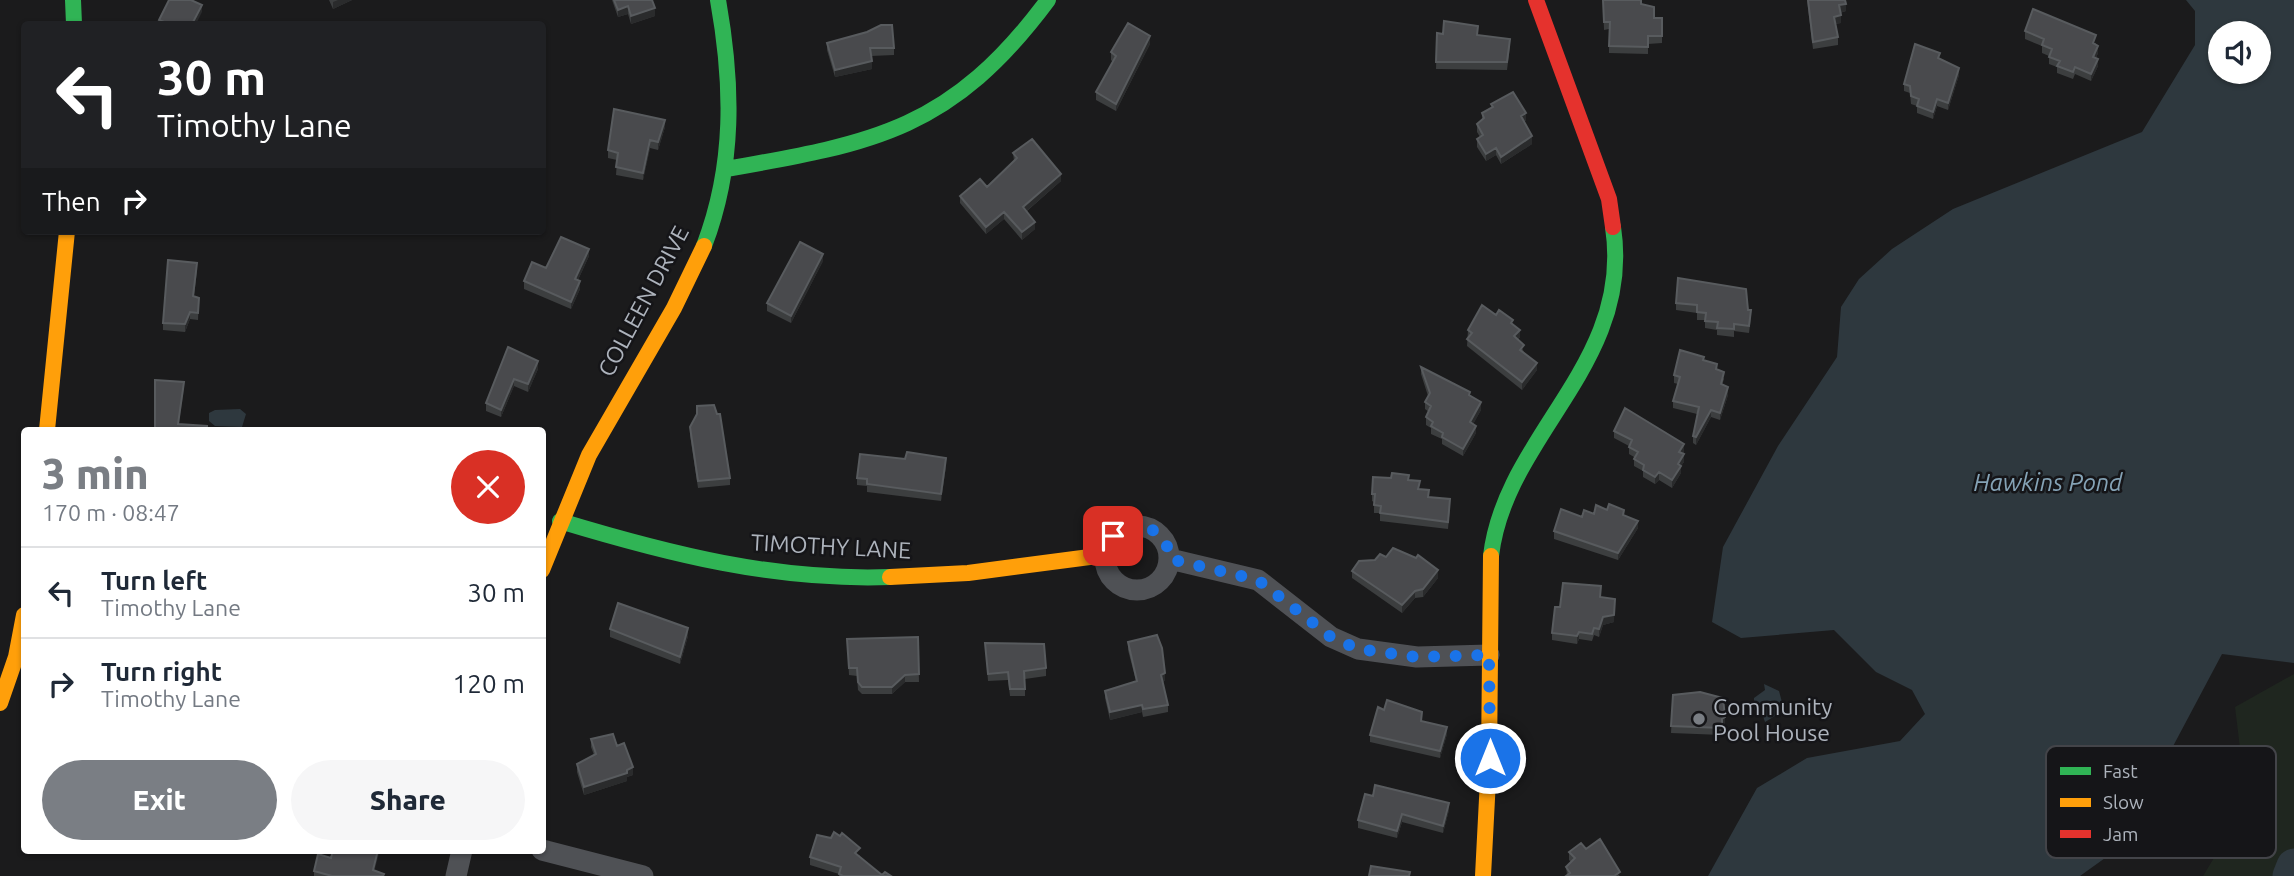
<!DOCTYPE html>
<html lang="en">
<head>
<meta charset="utf-8">
<style>
  body { margin:0; font-family:Ubuntu,sans-serif; background:#f6f6f7; color:#1f2937; height:100vh; display:flex; flex-direction:column; font-size:26px; white-space:nowrap }
  * { box-sizing:border-box; margin:0 }
  p { font-size:23px; color:#747a83 }
  .icon { flex:none; width:38px; height:38px; fill:none; stroke:currentColor; stroke-width:2; stroke-linecap:round; stroke-linejoin:round }
  .map { position:relative; flex:1; overflow:hidden }
  .side { position:absolute; left:21px; top:427px; width:525px; height:427px; display:flex; flex-direction:column; background:#fff; border-radius:7px; box-shadow:0 2px 5px #0004 }
  .side>* { flex:none }
  .guide { position:absolute; left:21px; top:21px; width:525px; height:214px; border-radius:7px; box-shadow:0 2px 5px #0004; background:#202124; color:#fff; overflow:hidden }
  .controls { position:absolute; left:2208px; top:21px; display:grid; gap:14px }
  .controls a { display:grid; place-items:center; width:63px; height:63px; border-radius:50%; background:#fff; box-shadow:0 2px 5px #0004; font-size:35px }
  .pin { position:absolute; display:grid; place-items:center; width:60px; height:60px; color:#fff; margin:-30px; border-radius:14px; box-shadow:0 4px 10px #0006 }
  .me { position:absolute; width:77px; margin:-38px; rotate:0deg; stroke-linejoin:round; filter:drop-shadow(0 0 5px #0008) }
  .turn { display:flex; align-items:center; gap:24px; height:147px; padding:0 21px; font-size:32px }
  .turn .icon { width:91px; height:91px; stroke-width:2.5 }
  .turn b { display:block; font-size:49px; line-height:60px }
  .then { display:flex; align-items:center; height:66px; padding:0 21px; background:#0003; gap:14px; font-size:26px }
  .round { display:grid; place-items:center; flex:none; width:74px; height:74px; border-radius:37px; background:#f6f6f7 }
  .head { display:flex; align-items:center; justify-content:space-between; height:119px; padding:0 21px }
  h1 { font-size:42px; font-weight:800; line-height:52px; color:#7a7e84 }
  .action { display:flex; gap:14px; margin-top:auto; padding:14px 21px }
  .action a { flex:1; height:80px; border-radius:42px; background:#7a7e84; color:#fff; font-size:28px; font-weight:800; line-height:80px; text-align:center }
  .action a+a { background:#f6f6f7; color:#1f2937 }
  ul { padding:0; list-style:none }
  li { display:flex; align-items:center; gap:21px; height:91px; padding:0 21px; border-top:2px solid #e0e1e3 }
  li div { flex:1 }
  li b { display:block; font-size:26px }
  li em { font-style:normal }
  .map>svg:first-child { display:block }
  .green { fill:#1f261f }
  .water { fill:#2e383e; fill-rule:evenodd }
  .lines { fill:none; stroke-linecap:round; stroke-linejoin:round }
  .river { stroke:#2e383e; stroke-width:35 }
  .street { stroke:#4f5155; stroke-width:21 }
  .fast { stroke:#30b455; stroke-width:16 }
  .slow { stroke:#ff9f0a; stroke-width:16 }
  .jam { stroke:#e5322d; stroke-width:16 }
  .wall { fill:#3c3e3f }
  .shaded-wall { fill:#2a2b2c }
  .building { fill:#494a4d; stroke:#585b5e; stroke-width:2 }
  .route { stroke:#1a73e8; stroke-width:12; stroke-dasharray:0 21.6 }
  .poi-dot { fill:#7a7e84; stroke:#151518; stroke-width:2.5 }
  .labels { text-anchor:middle; dominant-baseline:central; stroke-width:5; stroke-linejoin:round; paint-order:stroke }
  .street-label { font-size:23px; fill:#adb3bc; stroke:#151518 }
  .poi-label { font-size:23px; fill:#adb3bc; stroke:#151518; text-anchor:start }
  .water-label { font-size:24px; font-style:italic; fill:#85a3b6; stroke:#151518 }
  .key { fill:#151518; stroke:#434449; stroke-width:2 }
  .key-label { font-size:19px; fill:#adb3bc }
</style>
</head>
<body>
<div class="map">
<svg width="2294" height="876" viewBox="0 0 2294 876">
  <rect width="100%" height="100%" fill="#1b1b1c"/>
  <path class="green" d="M2294 674V876H2203L2232 828 2243 773 2235 707Z"/>
  <path class="water" d="M2186 0H2294V663L2222 654 2119 848 2080 876H1708L1757 788 1807 758 1900 741 1925 714 1912 690 1876 672 1834 630 1741 638 1712 622 1723 547 1778 446 1837 357 1841 307 1859 279 1892 249 1953 209 2142 132 2195 45V11ZM2259 33V72H2221V33Z
    M240 409 246 414 242 427 215 426 209 421V413L215 410Z
    M1764 684 1779 691 1783 706 1780 713 1765 722 1762 713 1754 710V698L1765 690Z"/>
  <g class="lines">
    <path class="river" d="M2290 876 2294 866"/>
    <path class="street" d="M1105 558a32 32 0 1 1 64 0a32 32 0 1 1-64 0Z
      M1170 559 1258 580 1331 637 1358 649 1417 657 1489 655
      M542 850 643 876
      M456 876 462 850"/>
    <path class="fast" d="M73 0 74 24
      M726 169C876 143 952 129 1048 0
      M704 246C735 165 733 84 718 0
      M560 521C669 554 775 581 890 577
      M1491 556C1505 435 1634 364 1613 227"/>
    <path class="slow" d="M47 430 67 231
      M542 570 589 455 674 308 704 246
      M890 577 968 573 1105 555
      M0 703 16 657 24 615
      M1483 876 1489 760 1491 556"/>
    <path class="jam" d="M1536 0 1609 199 1613 227"/>
  </g>
  <path class="wall" d="M329 0H352L333 9Z
    M612 0H652L655 16 631 24 628 14 618 17Z
    M1603 0 1641 4 1654 18H1662V43L1648 44V54L1609 53V29L1604 30Z
    M1807 0H1845L1846 11 1840 13 1841 23 1835 24 1838 37V45L1813 49Z
    M2025 31 2096 43 2095 45 2098 53 2096 58 2098 66 2091 81 2075 74 2073 79 2057 73V67L2049 64V56L2042 53V46L2025 39Z
    M1437 33 1478 35 1510 46 1507 70 1436 69Z
    M827 43 894 48V55L871 56 872 69 835 77 827 50Z
    M1150 44 1116 111 1096 100V92L1113 62 1111 60V52Z
    M1940 59 1959 75 1948 110 1937 106 1933 119 1917 113V106L1911 104 1910 93 1904 91V84Z
    M1491 104 1526 120 1524 122 1532 144 1501 164 1496 155 1486 161 1477 147V139L1480 137 1477 132V124L1482 120V113L1491 108Z
    M665 127 658 150 650 148 643 180 616 175 617 160 608 158V150Z
    M1013 153 1061 181 1027 211 1035 229 1022 240 1004 219 986 234 960 203V196L987 187 1014 161Z
    M589 256 578 280 580 289 571 309 524 289V281L546 268Z
    M823 261 791 323 767 311V303Z
    M197 270 194 297 199 298 198 320 190 319 185 332 163 330V323Z
    M1676 303 1748 310 1751 317 1749 333 1734 331V337L1717 335V330L1705 328V320H1697V313L1676 310Z
    M1496 315 1513 324 1520 337 1518 340 1524 352 1537 370 1522 390 1467 346 1468 330Z
    M508 347 538 369 528 392 514 386 501 417 486 411V403Z
    M1704 360 1717 369 1724 379 1722 385 1728 395 1720 420 1711 417 1696 445 1693 443V436L1697 414 1673 408V401L1678 384 1674 383V375Z
    M1421 367 1470 395 1481 410 1473 424 1476 433 1463 456 1442 444V439L1431 434V428L1426 425V417L1429 412 1425 409V402L1428 396 1421 374Z
    M697 406 730 478V485L698 488 690 435V427L697 415Z
    M1614 431 1684 452 1683 454 1684 462 1681 466V473L1672 488 1659 480 1655 484 1643 477V471L1634 466V457L1629 454V446L1614 438Z
    M946 466 941 501 867 492V486L857 485V478Z
    M1408 480 1429 497 1450 506 1448 529 1380 521V513H1374V502L1372 501V494Z
    M1594 514 1623 515 1638 528 1618 560 1554 539V531L1582 517Z
    M1386 557 1416 558 1438 578 1423 597 1415 598 1402 613 1352 578V571L1375 560Z
    M1601 597 1614 622 1603 625 1599 637 1594 635 1592 641 1579 639 1577 644 1552 640V633L1560 607Z
    M610 629 688 636 680 664 610 637Z
    M918 637 919 682H905L892 694H862L858 690 857 676 849 675 847 639Z
    M1128 642 1165 680 1163 682 1168 705V712L1143 717 1142 712 1110 720 1105 698V691L1136 681 1128 650Z
    M985 643 1046 668V676L1025 679V696H1010L1008 680 988 681Z
    M1673 695 1725 724 1722 726V735L1671 733Z
    M1422 721 1447 734 1440 758 1370 742V735Z
    M591 739 617 746 633 775 627 777V781L584 795 577 772V764L594 755 591 747Z
    M1365 794 1449 810 1443 833 1402 822 1397 838 1358 828V820Z
    M1586 849 1620 876 1567 875 1566 867 1571 862 1569 860V852Z
    M860 855 859 856 882 875 891 876H839V874L810 865V857Z
    M375 870 384 876H314V871Z"/>
  <path class="shaded-wall" d="M338 0H352L333 9V2Z
    M1846 4V11L1839 13V5Z
    M202 5V12L196 24H192Z
    M628 6V14L618 17V10Z
    M655 8V16L631 24V16Z
    M1841 15V23L1834 24V17Z
    M1150 36V44L1116 111V104Z
    M2098 46V53L2093 64V57Z
    M2098 59V66L2091 81V74Z
    M872 61V69L835 77V70Z
    M1959 68V75L1948 110V103Z
    M1937 99V106L1933 119V112Z
    M1526 113V120L1521 124V116Z
    M665 120V127L658 150V142Z
    M1532 136V144L1501 164V157Z
    M650 140V148L643 180V173Z
    M1496 148V155L1486 161V154Z
    M1061 174V181L1023 214V207Z
    M1004 212V219L986 234V227Z
    M1035 222V229L1022 240V232Z
    M589 249V256L575 286V279Z
    M823 254V261L791 323V316Z
    M580 281V289L571 309V302Z
    M190 312V319L185 332V324Z
    M1520 330V337L1514 344V336Z
    M538 361V369L528 392V384Z
    M1537 363V370L1522 390V382Z
    M514 379V386L501 417V410Z
    M184 382V389L178 430V424Z
    M1728 387V395L1720 420V413Z
    M1481 402V410L1470 430V422Z
    M1711 410V417L1696 445V437Z
    M1476 426V433L1463 456V449Z
    M1684 444V452L1679 459V452Z
    M1684 454V462L1681 466V473L1672 488V480L1678 464Z
    M946 458V466L941 501V494Z
    M1659 472V480L1655 484V477Z
    M1638 521V528L1618 560V553Z
    M1438 570V578L1423 597V589Z
    M1415 591V598L1402 613V605Z
    M1615 599 1614 622 1603 625 1599 637V629L1603 617Z
    M688 628V636L680 664V657Z
    M1579 632V639L1577 644V636Z
    M1165 673V680L1161 683V675Z
    M905 675V682L892 694V687Z
    M1142 705V712L1110 720V712Z
    M1725 717V724L1722 726V719Z
    M1447 727V734L1440 758V751Z
    M633 767V775L627 777V781L584 795V787Z
    M1449 803V810L1443 833V826Z
    M1402 814V822L1397 838V831Z
    M378 850H380L373 876V870Z"/>
  <path class="building" d="M169 0H191L202 5 192 24H169L159 20Z
    M614 0H652L655 8 631 16 628 6 618 10Z
    M1603 0H1641V4L1654 7V18H1662V36H1648V47L1609 46 1610 22H1604Z
    M1808 0H1845L1846 4 1839 5 1841 15 1834 17 1838 37 1813 42Z
    M2033 9 2096 35 2093 43 2098 46 2093 57 2098 59 2091 74 2075 67 2073 72 2057 66 2060 61 2049 57 2052 49 2042 45 2044 39 2025 31Z
    M1444 21 1478 26 1477 35 1510 39 1507 62H1436L1437 33 1443 34Z
    M1128 23 1150 36 1116 104 1096 92 1116 56 1111 52Z
    M881 25H892L894 48H870L872 61 835 70 827 43 867 32Z
    M1915 44 1940 53 1938 58 1959 68 1948 103 1937 99 1933 112 1917 106 1919 99 1911 96 1910 86 1904 84Z
    M1513 92 1526 113 1521 116 1532 136 1501 157 1496 148 1486 154 1477 139 1483 135 1477 124 1484 118 1482 113 1493 107 1491 104Z
    M614 109 665 120 658 142 650 140 643 173 616 167 618 153 608 150Z
    M1032 139 1061 174 1023 207 1035 222 1022 232 1004 212 986 227 960 196 980 179 987 187 1017 158 1013 153Z
    M561 237 589 249 575 279 580 281 571 302 524 281 532 262 546 268Z
    M800 242 823 254 791 316 767 303Z
    M168 260 197 263 193 296 199 298 198 313 190 312 185 324 163 323Z
    M1678 278 1746 289 1748 310H1751L1749 326 1734 324V329L1717 328 1718 322 1705 321 1706 313 1697 312V305L1676 303Z
    M1482 305 1496 315 1499 310 1513 320 1511 323 1520 330 1514 336 1524 345 1520 350 1537 363 1522 382 1467 339 1472 333 1468 330Z
    M508 347 538 361 528 384 514 379 501 410 486 403Z
    M1680 350 1704 357 1703 360 1717 364 1716 369 1724 372 1721 384 1728 387 1720 413 1711 410 1696 437 1693 436 1699 407 1673 401 1680 377 1674 375Z
    M1421 367 1470 392 1469 395 1481 402 1470 422 1476 426 1463 449 1442 437 1443 433 1431 426 1433 422 1426 417 1431 406 1425 402 1430 393Z
    M155 380 184 382 178 424 207 426V430H155Z
    M714 405 717 414H720L730 478 698 481 690 427 697 414V406Z
    M1625 408 1684 444 1679 452 1684 454 1678 464 1681 466 1672 480 1659 472 1655 477 1643 470 1644 465 1634 459 1638 452 1629 447 1632 440 1614 431Z
    M907 452 946 458 941 494 867 484V479L857 478 860 454 905 459Z
    M1392 473 1409 475 1408 480 1420 481 1418 489 1429 490 1428 497 1450 499 1448 522 1380 513 1381 506 1374 505 1375 494H1372L1373 477 1391 478Z
    M1609 504 1624 510 1623 515 1638 521 1618 553 1554 531 1561 509 1582 517 1584 510 1594 514 1596 505 1607 510Z
    M1393 548 1416 558 1418 555 1438 570 1423 589 1415 591 1402 605 1352 571 1359 561 1375 560 1380 554 1386 557Z
    M1563 583 1601 586 1600 597 1615 599 1614 615 1603 617 1599 629 1594 628 1592 634 1579 632 1577 636 1552 633 1555 607H1560Z
    M618 603 688 628 680 657 610 629Z
    M1157 635 1162 648 1165 673 1161 675 1168 705 1143 709 1142 705 1110 712 1105 691 1137 681 1128 642Z
    M918 637 919 674 905 675 892 687H862L858 682 857 668H849L847 639Z
    M985 643 1044 644 1046 668 1024 671 1025 689H1010L1008 672 988 674Z
    M1700 692 1723 698 1725 717 1722 719V728L1671 726 1673 695Z
    M1387 700 1422 712 1421 721 1447 727 1440 751 1370 735 1378 707 1384 710Z
    M613 734 617 746 624 743 633 767 627 770V773L584 787 577 764 596 754 591 739Z
    M1375 785 1449 803 1443 826 1402 814 1397 831 1358 820 1365 794 1373 796Z
    M834 832 840 836 842 833 860 848 855 853 882 875 885 872 891 876H843L839 874 841 867 810 857 817 835 831 838Z
    M1600 839 1620 872 1614 876H1566L1570 873 1566 867 1575 858 1569 852 1581 843 1586 849Z
    M333 850H378L373 870 384 874 383 876H332L314 871 318 854 331 858Z
    M1371 866 1410 872 1409 876H1369Z"/>
  <g class="lines">
    <path class="route" d="M1113 536C1135 515 1168 529 1170 559L1258 580 1331 637 1358 649 1417 657 1489 655 1490 758"/>
  </g>
  <circle class="poi-dot" cx="1699" cy="719" r="7"/>
  <g class="labels">
    <g class="street-label">
      <text transform="translate(643 301) rotate(-62)">COLLEEN DRIVE</text>
      <text transform="translate(831 546) rotate(3)">TIMOTHY LANE</text>
    </g>
    <g class="poi-label">
      <text x="1713" y="706">Community<tspan x="1713" dy="26">Pool House</tspan></text>
    </g>
    <g class="water-label">
      <text x="2048" y="482">Hawkins Pond</text>
    </g>
  </g>
  <rect x="2046" y="746" width="230" height="112" rx="10" class="key"/>
  <rect x="2060" y="767" width="31" height="8" fill="#30b455"/>
  <rect x="2060" y="798" width="31" height="9" fill="#ff9f0a"/>
  <rect x="2060" y="830" width="31" height="8" fill="#e5322d"/>
  <g class="key-label">
    <text x="2103" y="778">Fast</text>
    <text x="2103" y="809">Slow</text>
    <text x="2103" y="841">Jam</text>
  </g>
</svg>
<div class="controls">
<a><svg class="icon" aria-label="sound" viewBox="0 0 24 24"><path d="M4 9h4l5-4v14l-5-4H4zM17 9q2 3 0 6"/></svg></a>
</div>
<div class="pin" style="left:1113px;top:536px;background:#d93025"><svg class="icon" aria-label="arrive" viewBox="0 0 24 24"><path d="M6 21V4h12l-3 4 3 4H6"/></svg></div>
<svg class="me" style="left:1490px;top:758px" viewBox="-20 -20 40 40"><circle r="17" fill="#1a73e8" stroke="#fff" stroke-width="3"/><path d="M0-11L8 9 0 5-8 9z" fill="#fff"/></svg>
<div class="guide">
<div class="turn"><svg class="icon" aria-label="left" viewBox="0 0 24 24"><path d="M17 20v-9H6M10 6l-5 5 5 5"/></svg><div><b>30 m</b>Timothy Lane</div></div>
<div class="then">Then<svg class="icon" aria-label="right" viewBox="0 0 24 24"><path d="M7 20v-9h11M14 6l5 5-5 5"/></svg></div>
</div>
<section class="side">
<div class="head"><div><h1>3 min</h1><p>170 m · 08:47</p></div><a class="round" style="background:#d93025;color:#fff"><svg class="icon" aria-label="close" viewBox="0 0 24 24"><path d="M6 6l12 12M18 6L6 18"/></svg></a></div>
<ul>
<li><svg class="icon" aria-label="left" viewBox="0 0 24 24"><path d="M17 20v-9H6M10 6l-5 5 5 5"/></svg><div><b>Turn left</b><p>Timothy Lane</p></div><em>30 m</em></li>
<li><svg class="icon" aria-label="right" viewBox="0 0 24 24"><path d="M7 20v-9h11M14 6l5 5-5 5"/></svg><div><b>Turn right</b><p>Timothy Lane</p></div><em>120 m</em></li>
</ul>
<div class="action"><a>Exit</a><a>Share</a></div>
</section>
</div>
</body>
</html>
